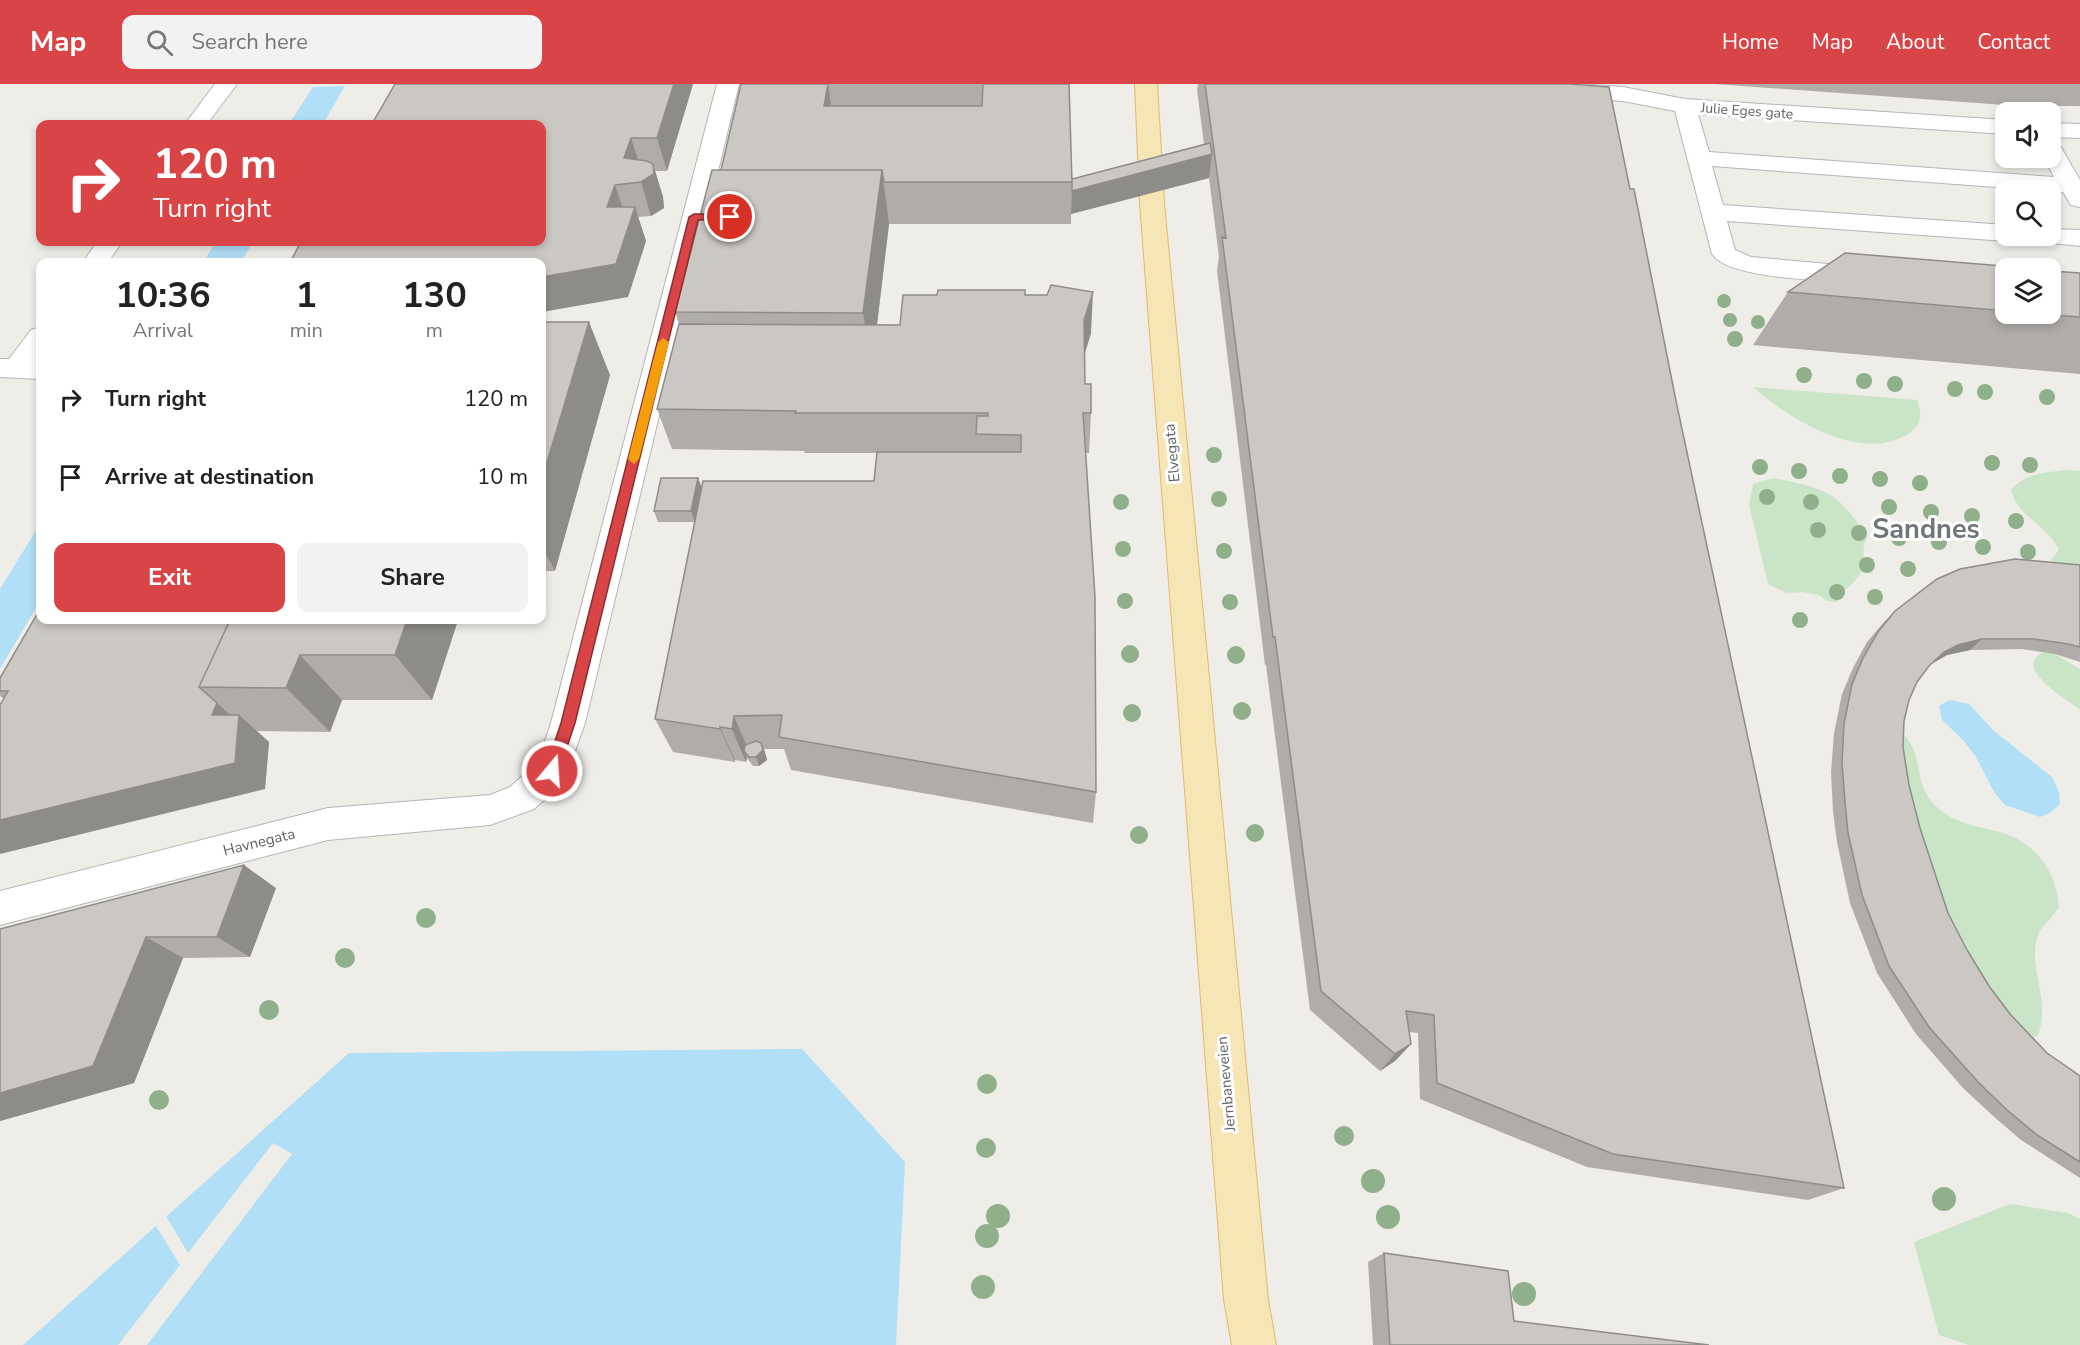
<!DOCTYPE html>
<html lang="en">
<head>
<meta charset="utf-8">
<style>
  body { margin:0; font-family:"Nunito Sans",sans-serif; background:#f2f2f2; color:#222; height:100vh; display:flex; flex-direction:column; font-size:22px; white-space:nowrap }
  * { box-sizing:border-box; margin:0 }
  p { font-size:20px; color:#767676 }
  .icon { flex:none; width:33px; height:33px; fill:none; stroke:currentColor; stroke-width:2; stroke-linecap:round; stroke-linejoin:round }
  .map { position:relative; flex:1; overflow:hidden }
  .panel { position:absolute; left:36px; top:174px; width:510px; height:366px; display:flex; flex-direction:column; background:#fff; border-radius:12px; box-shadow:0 3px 9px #0003 }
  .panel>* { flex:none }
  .top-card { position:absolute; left:36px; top:36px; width:510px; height:126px; border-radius:12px; box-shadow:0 3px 9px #0003; background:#d94547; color:#fff; overflow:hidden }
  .fabs { position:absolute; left:1995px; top:18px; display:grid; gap:12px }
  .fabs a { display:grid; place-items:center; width:66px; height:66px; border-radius:12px; background:#fff; box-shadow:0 3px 9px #0003; font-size:30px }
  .pin { position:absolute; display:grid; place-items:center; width:51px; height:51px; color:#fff; margin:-26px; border:3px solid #fff; border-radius:50%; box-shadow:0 2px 6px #0007 }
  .me { position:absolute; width:66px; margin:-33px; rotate:18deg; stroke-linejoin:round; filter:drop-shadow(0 0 4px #0008) }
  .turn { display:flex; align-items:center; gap:21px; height:126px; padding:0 18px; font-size:27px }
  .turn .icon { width:78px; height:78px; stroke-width:2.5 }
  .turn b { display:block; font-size:42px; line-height:51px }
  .eta { display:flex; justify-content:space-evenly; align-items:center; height:102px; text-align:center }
  .eta b { font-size:36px; font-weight:700; line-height:42px }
  .action { display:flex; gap:12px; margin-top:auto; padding:12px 18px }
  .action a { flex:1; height:69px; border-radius:12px; background:#d94547; color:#fff; font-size:24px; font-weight:700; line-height:69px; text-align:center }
  .action a+a { background:#f2f2f2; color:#222 }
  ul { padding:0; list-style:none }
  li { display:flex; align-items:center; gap:18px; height:78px; padding:0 18px }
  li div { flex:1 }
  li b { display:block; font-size:22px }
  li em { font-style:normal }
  header { display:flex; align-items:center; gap:36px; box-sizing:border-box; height:84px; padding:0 30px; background:#d94547; color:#fff }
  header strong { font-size:28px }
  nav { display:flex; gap:33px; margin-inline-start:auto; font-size:21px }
  .search { width:420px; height:54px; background:#f2f2f2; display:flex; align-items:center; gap:15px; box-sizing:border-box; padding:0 21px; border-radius:12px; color:#767676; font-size:22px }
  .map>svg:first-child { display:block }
  .green { fill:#cae4c7 }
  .water { fill:#b0dff7 }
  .pier { fill:#efede8 }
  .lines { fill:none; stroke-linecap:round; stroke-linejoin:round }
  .minor-casing { stroke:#b3b5b8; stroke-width:2 }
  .major-casing { stroke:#e4b76c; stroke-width:2 }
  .minor { fill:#fff; fill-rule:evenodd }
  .major { fill:#f7e6b5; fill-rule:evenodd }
  .tree { fill:#8fb08a }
  .wall { fill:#afaca9 }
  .shaded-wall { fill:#8e8c89 }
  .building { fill:#cbc8c4; stroke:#8e8c89; stroke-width:1.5 }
  .route { fill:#d94547; stroke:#8d2d2e; stroke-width:1.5 }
  .slow { fill:#f59e0b }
  .labels { text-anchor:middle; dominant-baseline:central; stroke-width:6; stroke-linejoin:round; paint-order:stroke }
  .far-street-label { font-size:14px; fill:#5f6366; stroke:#fff }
  .street-label { font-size:15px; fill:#5f6366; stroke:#fff }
  .town-label { font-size:27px; font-weight:bold; fill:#707578; stroke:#fff }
</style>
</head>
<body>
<header>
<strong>Map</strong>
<div class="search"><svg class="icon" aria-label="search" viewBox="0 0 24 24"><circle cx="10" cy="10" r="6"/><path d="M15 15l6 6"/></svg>Search here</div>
<nav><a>Home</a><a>Map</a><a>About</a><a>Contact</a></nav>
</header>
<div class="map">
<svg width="2080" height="1261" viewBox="0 0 2080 1261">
  <rect width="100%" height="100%" fill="#efede8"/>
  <path class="green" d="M1753 303 1917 316C1922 328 1922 339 1911 348 1864 382 1789 335 1753 303Z
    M2065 386 2080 387V499L2052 480 2051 476 2059 466C2046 439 2019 435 2011 406 2025 389 2044 389 2065 386Z
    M1773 394C1825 404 1838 407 1867 453 1861 466 1865 471 1863 482 1861 494 1846 505 1837 513L1838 518 1827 517 1819 511 1803 508 1787 509 1768 500 1749 421 1753 400Z
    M2044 568 2055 570 2080 585V626C2068 615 2010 584 2044 568Z
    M1904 651C1926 675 1911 700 1938 724 1958 742 1982 742 2006 750 2038 761 2057 791 2059 823 2055 831 2041 843 2039 849 2025 882 2052 913 2038 951L2021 960 1864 690Z
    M2010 1120 2068 1129 2080 1135V1261H1969L1939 1251 1914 1158Z"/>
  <path class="water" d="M345 2 323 40H289L313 3Z
    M216 158H253L241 178H203Z
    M40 440V517L0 585V505Z
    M1950 616 1969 620 1994 647 2052 693 2059 708 2060 720 2050 729 2040 733 2005 721 1994 708 1976 673 1963 656 1942 636 1939 622Z
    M802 965 905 1078 896 1261H23L349 969Z"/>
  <path class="pier" d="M273 1059 292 1070 147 1261H118L180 1181 156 1142 166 1132 188 1169Z"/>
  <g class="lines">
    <g class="minor-casing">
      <path id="minor" d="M215 0H237L207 40H185Z
        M717 0H739L585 639 564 698 534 725 490 741 328 756 0 841V807L328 724 490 711 510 703 538 678 551 639Z
        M1478 0H1577L1623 3 1685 15 2006 36V50L1698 30 1709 68 2054 93 2044 74H2050V56L2058 58 2080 96V123L2071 121 2063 108 1712 82 1723 121 2006 141V152H2017L2006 157 1727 137 1735 166 1751 173 1862 183 1871 185 1875 191 1871 197 1862 199C1830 196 1729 196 1712 170L1675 27 1623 17 1489 7 1481 5Z
        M2050 39 2080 40V54L2050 53Z
        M2050 145 2080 146V162L2031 157 2028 152H2050Z
        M97 158H122L108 178H83Z
        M40 243V271L36 277H40V295L0 293V275H9L31 246Z"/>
    </g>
    <g class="major-casing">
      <path id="major" d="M1135 0H1157L1164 119 1268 1216 1276 1261H1232L1224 1216 1140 119Z"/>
    </g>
    <use href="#minor" class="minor"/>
    <use href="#major" class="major"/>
  </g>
  <g class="tree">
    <circle cx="1724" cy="217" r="7"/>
    <circle cx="1730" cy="236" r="7"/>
    <circle cx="1758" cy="238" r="7"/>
    <circle cx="1735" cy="255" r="8"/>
    <circle cx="1804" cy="291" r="8"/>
    <circle cx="1864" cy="297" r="8"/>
    <circle cx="1895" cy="300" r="8"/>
    <circle cx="1955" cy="305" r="8"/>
    <circle cx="1985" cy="308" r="8"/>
    <circle cx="2047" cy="313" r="8"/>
    <circle cx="1214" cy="371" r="8"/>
    <circle cx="1992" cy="379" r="8"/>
    <circle cx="2030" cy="381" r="8"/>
    <circle cx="1760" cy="383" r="8"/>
    <circle cx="1799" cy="387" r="8"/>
    <circle cx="1840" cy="392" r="8"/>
    <circle cx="1880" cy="395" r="8"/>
    <circle cx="1920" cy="399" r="8"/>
    <circle cx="1767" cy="413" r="8"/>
    <circle cx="1219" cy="415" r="8"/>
    <circle cx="1121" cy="418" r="8"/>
    <circle cx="1811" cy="418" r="8"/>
    <circle cx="1889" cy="423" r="8"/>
    <circle cx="1931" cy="428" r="8"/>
    <circle cx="1972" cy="432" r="8"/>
    <circle cx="2016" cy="437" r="8"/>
    <circle cx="1818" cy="446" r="8"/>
    <circle cx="1859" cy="449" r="8"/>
    <circle cx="1899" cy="454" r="8"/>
    <circle cx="1939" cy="458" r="8"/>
    <circle cx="1983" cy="463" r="8"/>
    <circle cx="1123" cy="465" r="8"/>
    <circle cx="1224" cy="467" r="8"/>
    <circle cx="2028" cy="468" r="8"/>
    <circle cx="1867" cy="481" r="8"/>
    <circle cx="1908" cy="485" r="8"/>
    <circle cx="1837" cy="508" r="8"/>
    <circle cx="1875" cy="513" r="8"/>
    <circle cx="1125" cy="517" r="8"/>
    <circle cx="1230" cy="518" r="8"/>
    <circle cx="1800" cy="536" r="8"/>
    <circle cx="1130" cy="570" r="9"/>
    <circle cx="1236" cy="571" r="9"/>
    <circle cx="1242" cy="627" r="9"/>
    <circle cx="1132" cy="629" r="9"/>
    <circle cx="1255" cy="749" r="9"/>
    <circle cx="1139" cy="751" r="9"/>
    <circle cx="426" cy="834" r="10"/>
    <circle cx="345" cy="874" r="10"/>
    <circle cx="269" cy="926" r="10"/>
    <circle cx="987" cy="1000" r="10"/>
    <circle cx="159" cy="1016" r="10"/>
    <circle cx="1344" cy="1052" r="10"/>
    <circle cx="986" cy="1064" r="10"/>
    <circle cx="1373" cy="1097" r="12"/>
    <circle cx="1944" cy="1115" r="12"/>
    <circle cx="998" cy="1132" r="12"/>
    <circle cx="1388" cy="1133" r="12"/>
    <circle cx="987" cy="1152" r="12"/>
    <circle cx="983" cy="1203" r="12"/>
    <circle cx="1524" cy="1210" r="12"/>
  </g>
  <path class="wall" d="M693 0 667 87H655L663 113 664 124 651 132 638 133 646 157 628 213 542 40Z
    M741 0H1069L1072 95 1204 60 1197 6 1198 0H1569L1676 317 1844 1104 1808 1116 1587 1083 1420 1015 1418 949 1409 948 1411 960 1395 977 1380 987 1310 926 1266 581H1265L1217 186 1219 173 1209 94 1071 130V140H889L877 241H900L1025 211 1091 249 1085 270V300L1091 329 1089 369H1086L1096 708 1093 739 791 686 784 665H764L767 676 759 682H753L747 674 746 678 735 676V678L673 668 655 635 695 438H658L654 427 698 394 702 403 874 397 877 369H805L804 367 672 365 657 325 679 240 675 228 721 86Z
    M1715 0H2080V22H2018Z
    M2006 184V230H2050L2080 189V290L1753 261 1788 208Z
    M542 238 610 291 555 487H542Z
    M2080 481V578L2055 570 2022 565 1970 566 1947 571 1933 579 1928 582 1917 598 1909 616 1904 637 1903 663 1909 701 1920 744 1948 829 1967 866 1989 902 2010 930 2047 969 2080 992V1094L2021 1056 1992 1031 1963 1004 1916 950 1877 889 1850 819 1837 758 1833 727 1831 688 1834 649 1842 610 1853 584 1867 558 1884 538 1895 527Z
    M40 536H458L432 616H342L330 648 257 647 269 658 265 705 4 615 0 612V594Z
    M276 804 250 873 183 874 134 999 0 1037V845Z
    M1384 1169 1514 1237 1709 1261H1373L1368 1178Z"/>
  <path class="shaded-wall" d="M674 0H693L667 87 657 54Z
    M828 0 834 41 824 22Z
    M631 54 642 87 624 74Z
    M1212 70 1209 94 1071 130 1072 107Z
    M653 80 663 113 664 124 651 132 641 98Z
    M882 86 889 140 872 282 863 229Z
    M615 101 626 134 607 123Z
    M635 123 646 157 628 213 542 228V193Z
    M1093 208 1091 249 1082 277 1084 236Z
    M589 238 610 291 555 487 542 462V395Z
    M698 394 702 405 695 438 691 427Z
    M407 536H458L432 616 395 571Z
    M1982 555 1970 566 1947 571 1933 579 1944 568 1958 561Z
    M300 571 342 616 330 648 286 604Z
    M217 619 239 639V631L269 658 265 705 0 770V736L212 631Z
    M734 632 748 665 744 667 747 674 746 678 732 645Z
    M720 643 735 676V678L720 645Z
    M761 659 765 668 767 676 759 682 756 673Z
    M244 781 276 804 250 873 217 853Z
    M146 853 183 874 134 999 0 1037V1009Z
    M1411 960 1395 977 1380 987 1395 970Z"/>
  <path class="building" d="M395 0H674L657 54H631L624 74 647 77 653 80 654 90 641 98 615 101 607 123H635L616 180 542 193V178H290L301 158H542V40H372Z
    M741 0H828L824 22H982L983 0H1069L1072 98H884L882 86H721Z
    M1205 0H1569L1609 3 1630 105H1634L1676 317 1844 1104 1613 1070 1437 999 1434 931 1406 927 1411 960 1395 970 1321 907 1275 553H1273L1222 153 1226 154Z
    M1210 59 1212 70 1072 107V95Z
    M712 86H882L863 229 675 228Z
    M1845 169 2027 184H2006V227L1788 208Z
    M2050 187 2080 189V233L2036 230H2050Z
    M1051 201 1093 208 1084 236 1085 300H1091V329H1083L1095 513 1096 708 779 653 782 631 734 632 732 645 720 643V645L655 635 703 397H874L877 368H1021V351L976 350 977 332H988V329H795L796 327 657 325 679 240 900 241 903 211H937L938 206H1025V211H1047Z
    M542 238H589L542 395Z
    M661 394H698L691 427H654Z
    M2015 475 2080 481V563L2068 560 2034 555H1982L1958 561 1944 568 1929 582 1917 598 1909 616 1904 637 1903 663 1909 701 1920 744 1948 829 1967 866 1989 902 2010 930 2047 969 2080 992V1078L2037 1051 2007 1026 1978 998 1929 943 1889 882 1862 811 1848 749 1845 718 1842 679 1844 640 1852 600 1863 574 1878 548 1895 527 1937 495 1960 485Z
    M40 525V536H230L199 603 217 619 212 631H239L235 679 0 736V621L8 607H0V594Z
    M230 536H407L395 571H300L286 604 199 603Z
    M756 657 761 659 763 666 756 673H749L744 667 745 661Z
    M244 781 217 853H146L93 982 0 1009V845Z
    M1384 1169 1508 1187 1514 1237 1709 1261H1390Z"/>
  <path class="route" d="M730 130 733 131V135L698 136 575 639 559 687 557 692 552 693 547 692 545 687 561 639 689 133 694 130Z"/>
  <path class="slow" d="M663 254 669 258 639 375 634 380 628 375 658 258Z"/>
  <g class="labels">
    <g class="far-street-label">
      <text transform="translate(1747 27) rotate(4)">Julie Eges gate</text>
    </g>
    <g class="street-label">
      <text transform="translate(1172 369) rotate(-95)">Elvegata</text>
      <text transform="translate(259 758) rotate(-14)">Havnegata</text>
      <text transform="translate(1226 1000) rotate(-95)">Jernbaneveien</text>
    </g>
    <g class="town-label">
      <text x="1926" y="445">Sandnes</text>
    </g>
  </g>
</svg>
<div class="fabs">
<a><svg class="icon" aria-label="sound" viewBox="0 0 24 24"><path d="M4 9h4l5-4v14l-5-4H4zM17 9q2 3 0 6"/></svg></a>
<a><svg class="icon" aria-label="search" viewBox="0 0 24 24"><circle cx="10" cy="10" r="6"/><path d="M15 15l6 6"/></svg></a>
<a><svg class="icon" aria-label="layers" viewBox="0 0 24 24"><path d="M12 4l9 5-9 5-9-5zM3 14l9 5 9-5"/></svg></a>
</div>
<div class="pin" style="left:730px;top:133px;background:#d93025"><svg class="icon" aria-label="arrive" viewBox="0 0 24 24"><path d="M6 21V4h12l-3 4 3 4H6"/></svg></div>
<svg class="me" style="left:552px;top:687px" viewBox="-20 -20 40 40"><circle r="17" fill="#d94547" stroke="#fff" stroke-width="3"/><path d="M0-11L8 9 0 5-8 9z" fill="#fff"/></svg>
<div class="top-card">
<div class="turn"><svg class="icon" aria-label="right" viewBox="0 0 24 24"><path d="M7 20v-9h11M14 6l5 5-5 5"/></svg><div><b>120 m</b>Turn right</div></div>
</div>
<section class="panel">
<div class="eta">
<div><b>10:36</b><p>Arrival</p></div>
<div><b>1</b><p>min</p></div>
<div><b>130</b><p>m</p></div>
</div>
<ul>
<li><svg class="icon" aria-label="right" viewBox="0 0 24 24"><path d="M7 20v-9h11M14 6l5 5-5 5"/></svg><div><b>Turn right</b></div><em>120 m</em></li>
<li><svg class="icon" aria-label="arrive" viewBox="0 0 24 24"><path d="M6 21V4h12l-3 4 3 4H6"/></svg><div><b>Arrive at destination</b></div><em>10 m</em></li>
</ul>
<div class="action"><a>Exit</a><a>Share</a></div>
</section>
</div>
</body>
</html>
